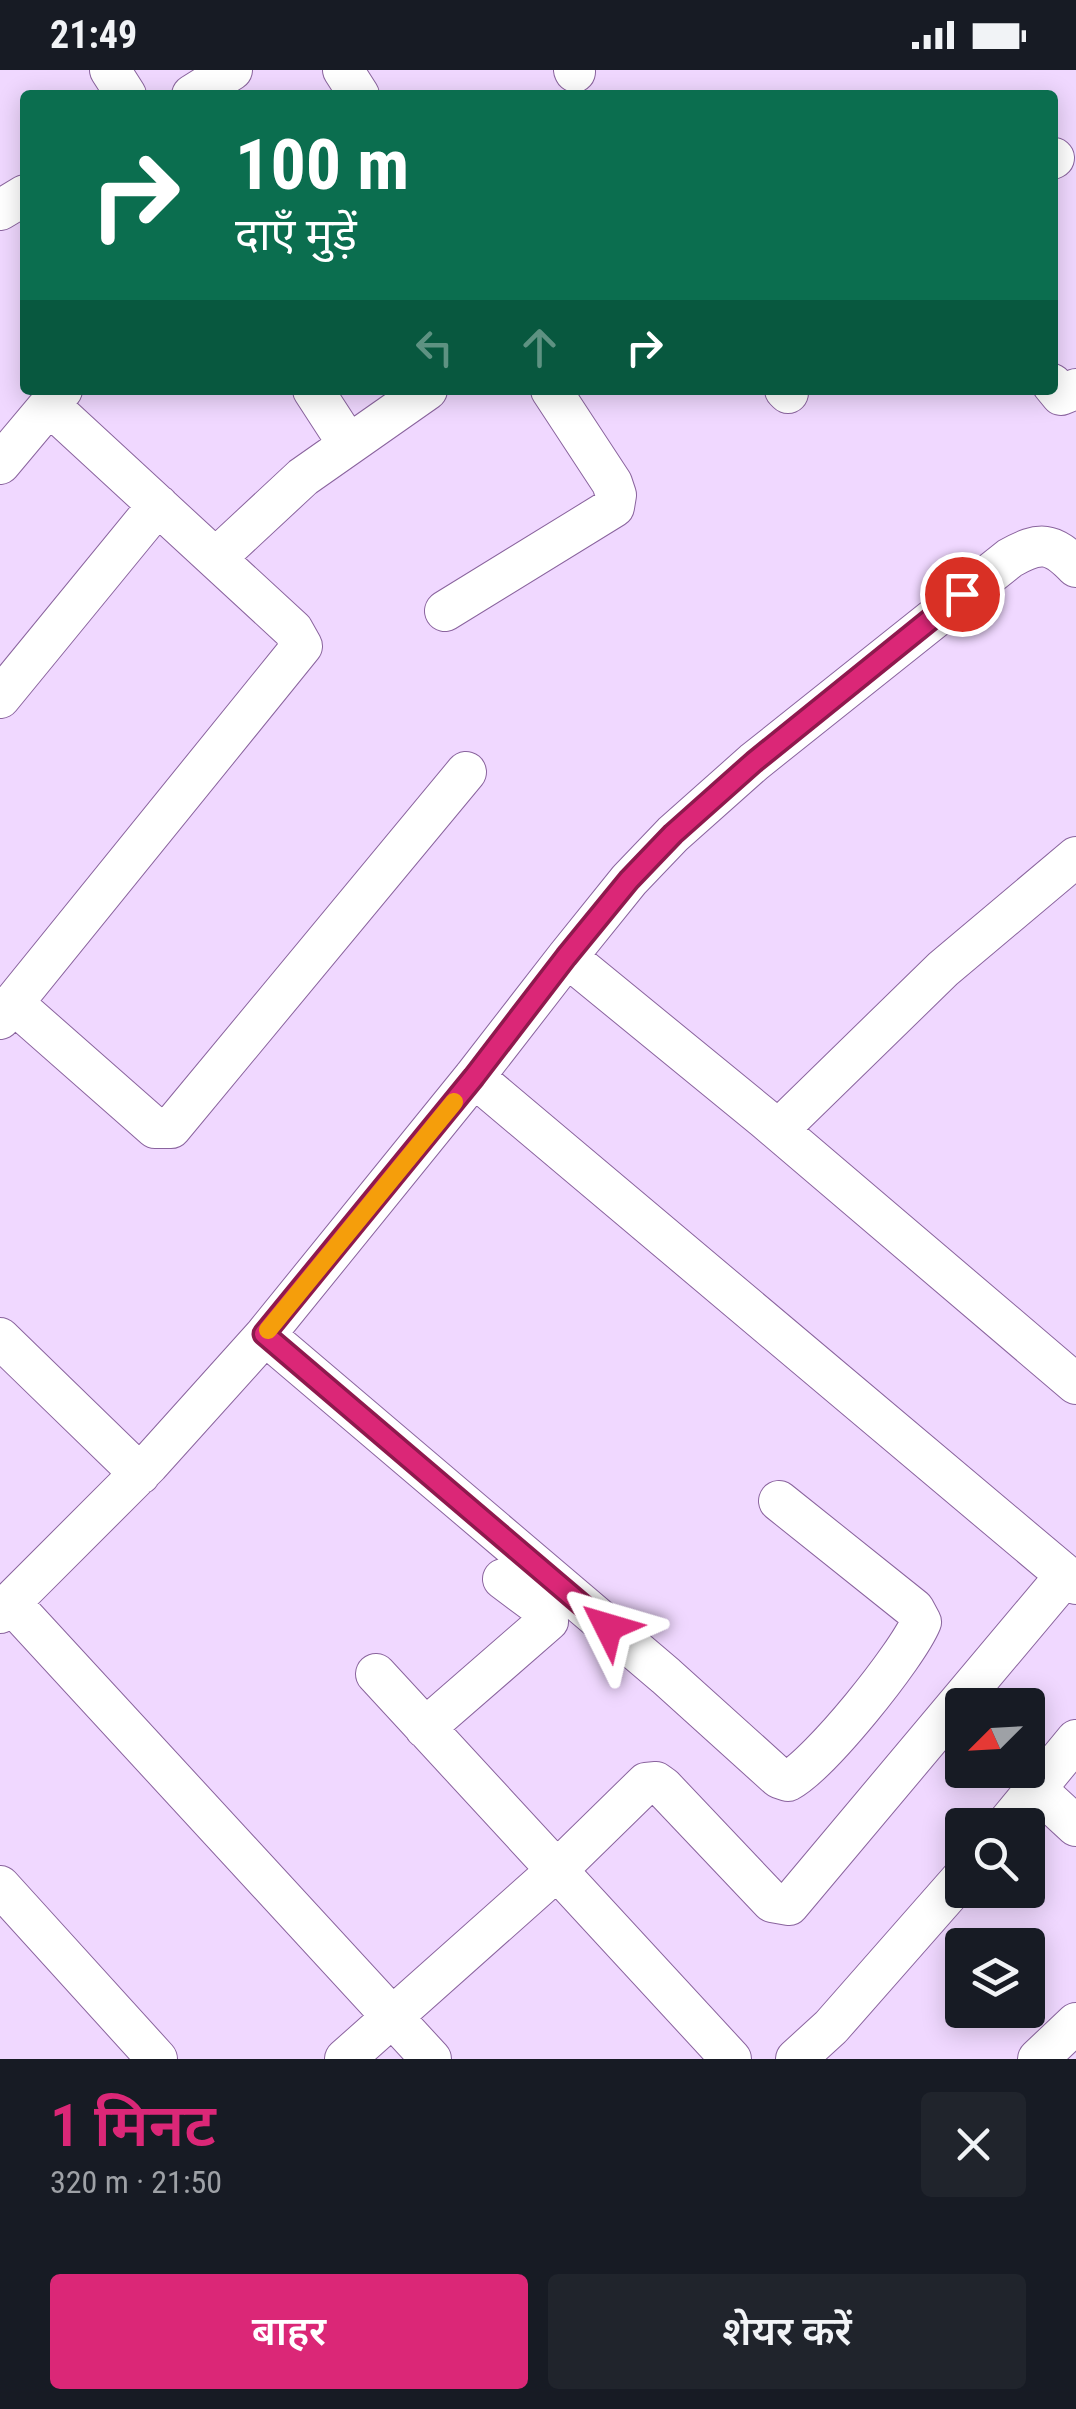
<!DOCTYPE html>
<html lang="hi">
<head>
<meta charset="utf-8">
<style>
  body { margin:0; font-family:"Roboto Condensed","Noto Sans Devanagari",sans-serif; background:#20242c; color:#f1f3f6; height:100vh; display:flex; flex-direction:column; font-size:38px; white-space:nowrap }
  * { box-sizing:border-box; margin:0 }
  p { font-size:32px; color:#9ea1a6 }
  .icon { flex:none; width:55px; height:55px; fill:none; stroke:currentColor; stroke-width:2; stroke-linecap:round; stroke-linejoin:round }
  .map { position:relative; height:1989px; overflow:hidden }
  .panel { display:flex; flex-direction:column; background:#171b24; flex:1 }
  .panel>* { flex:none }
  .top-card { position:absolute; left:20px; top:20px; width:1038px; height:305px; border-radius:10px; box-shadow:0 5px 25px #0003; background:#0b6e4f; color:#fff; overflow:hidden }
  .needle { width:65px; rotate:246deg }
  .controls { position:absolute; left:945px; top:1618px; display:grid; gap:20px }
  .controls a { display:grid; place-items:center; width:100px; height:100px; border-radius:10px; background:#171b24; box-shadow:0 5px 25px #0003; font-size:50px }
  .pin { position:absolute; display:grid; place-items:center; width:85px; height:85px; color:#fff; margin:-42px; border:5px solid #fff; border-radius:50%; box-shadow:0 2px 10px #0007 }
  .me { position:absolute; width:110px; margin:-55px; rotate:310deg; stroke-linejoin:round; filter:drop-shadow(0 0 8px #0008) }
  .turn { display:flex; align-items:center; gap:35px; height:210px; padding:0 50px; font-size:45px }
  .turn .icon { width:130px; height:130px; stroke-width:2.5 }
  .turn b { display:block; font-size:70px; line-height:85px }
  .lanes { display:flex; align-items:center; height:95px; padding:0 50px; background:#0003; justify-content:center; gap:50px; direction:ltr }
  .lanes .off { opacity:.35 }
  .round { display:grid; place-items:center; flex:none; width:105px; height:105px; border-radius:10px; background:#20242c }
  .overview { display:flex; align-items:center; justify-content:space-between; height:170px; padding:0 50px }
  h1 { font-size:60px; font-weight:600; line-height:75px; color:#db2777 }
  .cta { display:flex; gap:20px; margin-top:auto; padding:20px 50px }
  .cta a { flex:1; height:115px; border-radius:10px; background:#db2777; color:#fff; font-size:40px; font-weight:600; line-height:115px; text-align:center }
  .cta a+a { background:#20242c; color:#f1f3f6 }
  .status { display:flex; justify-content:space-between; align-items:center; height:70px; padding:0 50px; background:#171b24; direction:ltr }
  .status svg { height:28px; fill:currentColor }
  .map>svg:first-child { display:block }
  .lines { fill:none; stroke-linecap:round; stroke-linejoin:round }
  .minor-casing { stroke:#8a649e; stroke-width:42 }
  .minor { stroke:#fff; stroke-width:40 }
  .route-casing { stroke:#8e194d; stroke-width:25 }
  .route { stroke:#db2777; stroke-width:18 }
  .slow { stroke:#f59e0b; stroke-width:18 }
</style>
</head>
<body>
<div class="status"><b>21:49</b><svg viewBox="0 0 49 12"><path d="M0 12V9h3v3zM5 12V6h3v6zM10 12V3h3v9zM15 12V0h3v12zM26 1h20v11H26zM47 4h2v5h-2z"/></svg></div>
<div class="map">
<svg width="1076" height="1989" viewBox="0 0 1076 1989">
  <rect width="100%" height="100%" fill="#f0d8ff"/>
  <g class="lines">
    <g class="minor-casing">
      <path id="minor" d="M110 0 126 25
        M343 0 359 25
        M574 0 575 2
        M192 25 232 0
        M1052 89 1054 88
        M0 140 25 125
        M1052 314 1061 325 1076 319
        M313 320 348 374
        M785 320 788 323
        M0 394 62 320
        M216 488 303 407 427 320
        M445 541 614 437 616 425 612 413 551 320
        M0 628 158 435
        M567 887 765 1049 1076 1314
        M13 933 155 1058H171L466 702
        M0 949 302 576 293 560 49 335
        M474 1007 1076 1514
        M778 1060 943 899 1076 787
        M265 1265 666 1606 779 1708 788 1711C820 1694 907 1586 921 1552L914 1539 779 1431
        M0 1268 140 1404
        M11 1533 431 1989
        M0 1543 149 1394 265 1265 474 1007 567 887 629 810 673 764 754 692 1010 488C1040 471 1052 472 1076 497
        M376 1604 731 1989
        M425 1658 548 1551 546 1541 503 1509
        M1036 1719 1076 1756
        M1006 1755 1076 1670
        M0 1816 157 1989
        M345 1989 555 1802 646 1713 656 1712 663 1717 772 1832 789 1835 1066 1505
        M796 1989 831 1957 962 1808
        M1038 1989 1076 1953"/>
    </g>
    <use href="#minor" class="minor"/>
  </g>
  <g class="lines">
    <g class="route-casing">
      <path id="route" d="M608 1557 264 1264 474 1007 566 887 629 810 673 764 754 692 962 524"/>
    </g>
    <use href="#route" class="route"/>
    <path class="slow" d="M268 1260 454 1032"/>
  </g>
</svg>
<div class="controls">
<a><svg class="needle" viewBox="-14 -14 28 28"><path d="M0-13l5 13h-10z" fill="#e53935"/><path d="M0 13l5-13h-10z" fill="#9ea1a6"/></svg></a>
<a><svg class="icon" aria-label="search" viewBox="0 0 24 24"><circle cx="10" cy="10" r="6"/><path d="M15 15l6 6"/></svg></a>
<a><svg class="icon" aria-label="layers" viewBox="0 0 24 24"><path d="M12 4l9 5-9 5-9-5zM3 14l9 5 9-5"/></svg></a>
</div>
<div class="pin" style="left:962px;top:524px;background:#d93025"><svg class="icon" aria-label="arrive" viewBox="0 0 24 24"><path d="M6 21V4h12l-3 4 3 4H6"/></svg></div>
<svg class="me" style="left:608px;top:1557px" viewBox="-20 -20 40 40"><path d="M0-17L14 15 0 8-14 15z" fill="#db2777" stroke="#fff" stroke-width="4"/></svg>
<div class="top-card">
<div class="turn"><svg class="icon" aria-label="right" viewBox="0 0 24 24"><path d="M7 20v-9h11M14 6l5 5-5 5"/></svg><div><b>100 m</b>दाएँ मुड़ें</div></div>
<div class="lanes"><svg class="icon off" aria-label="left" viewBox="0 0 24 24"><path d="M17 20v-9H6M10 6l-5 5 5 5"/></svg><svg class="icon off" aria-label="ahead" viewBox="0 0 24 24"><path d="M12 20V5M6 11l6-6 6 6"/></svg><svg class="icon" aria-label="right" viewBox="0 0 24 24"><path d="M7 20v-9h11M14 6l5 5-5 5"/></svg></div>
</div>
</div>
<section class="panel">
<div class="overview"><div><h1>1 मिनट</h1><p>320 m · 21:50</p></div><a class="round"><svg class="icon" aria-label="close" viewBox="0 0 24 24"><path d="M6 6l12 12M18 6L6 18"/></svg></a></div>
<div class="cta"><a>बाहर</a><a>शेयर करें</a></div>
</section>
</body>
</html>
